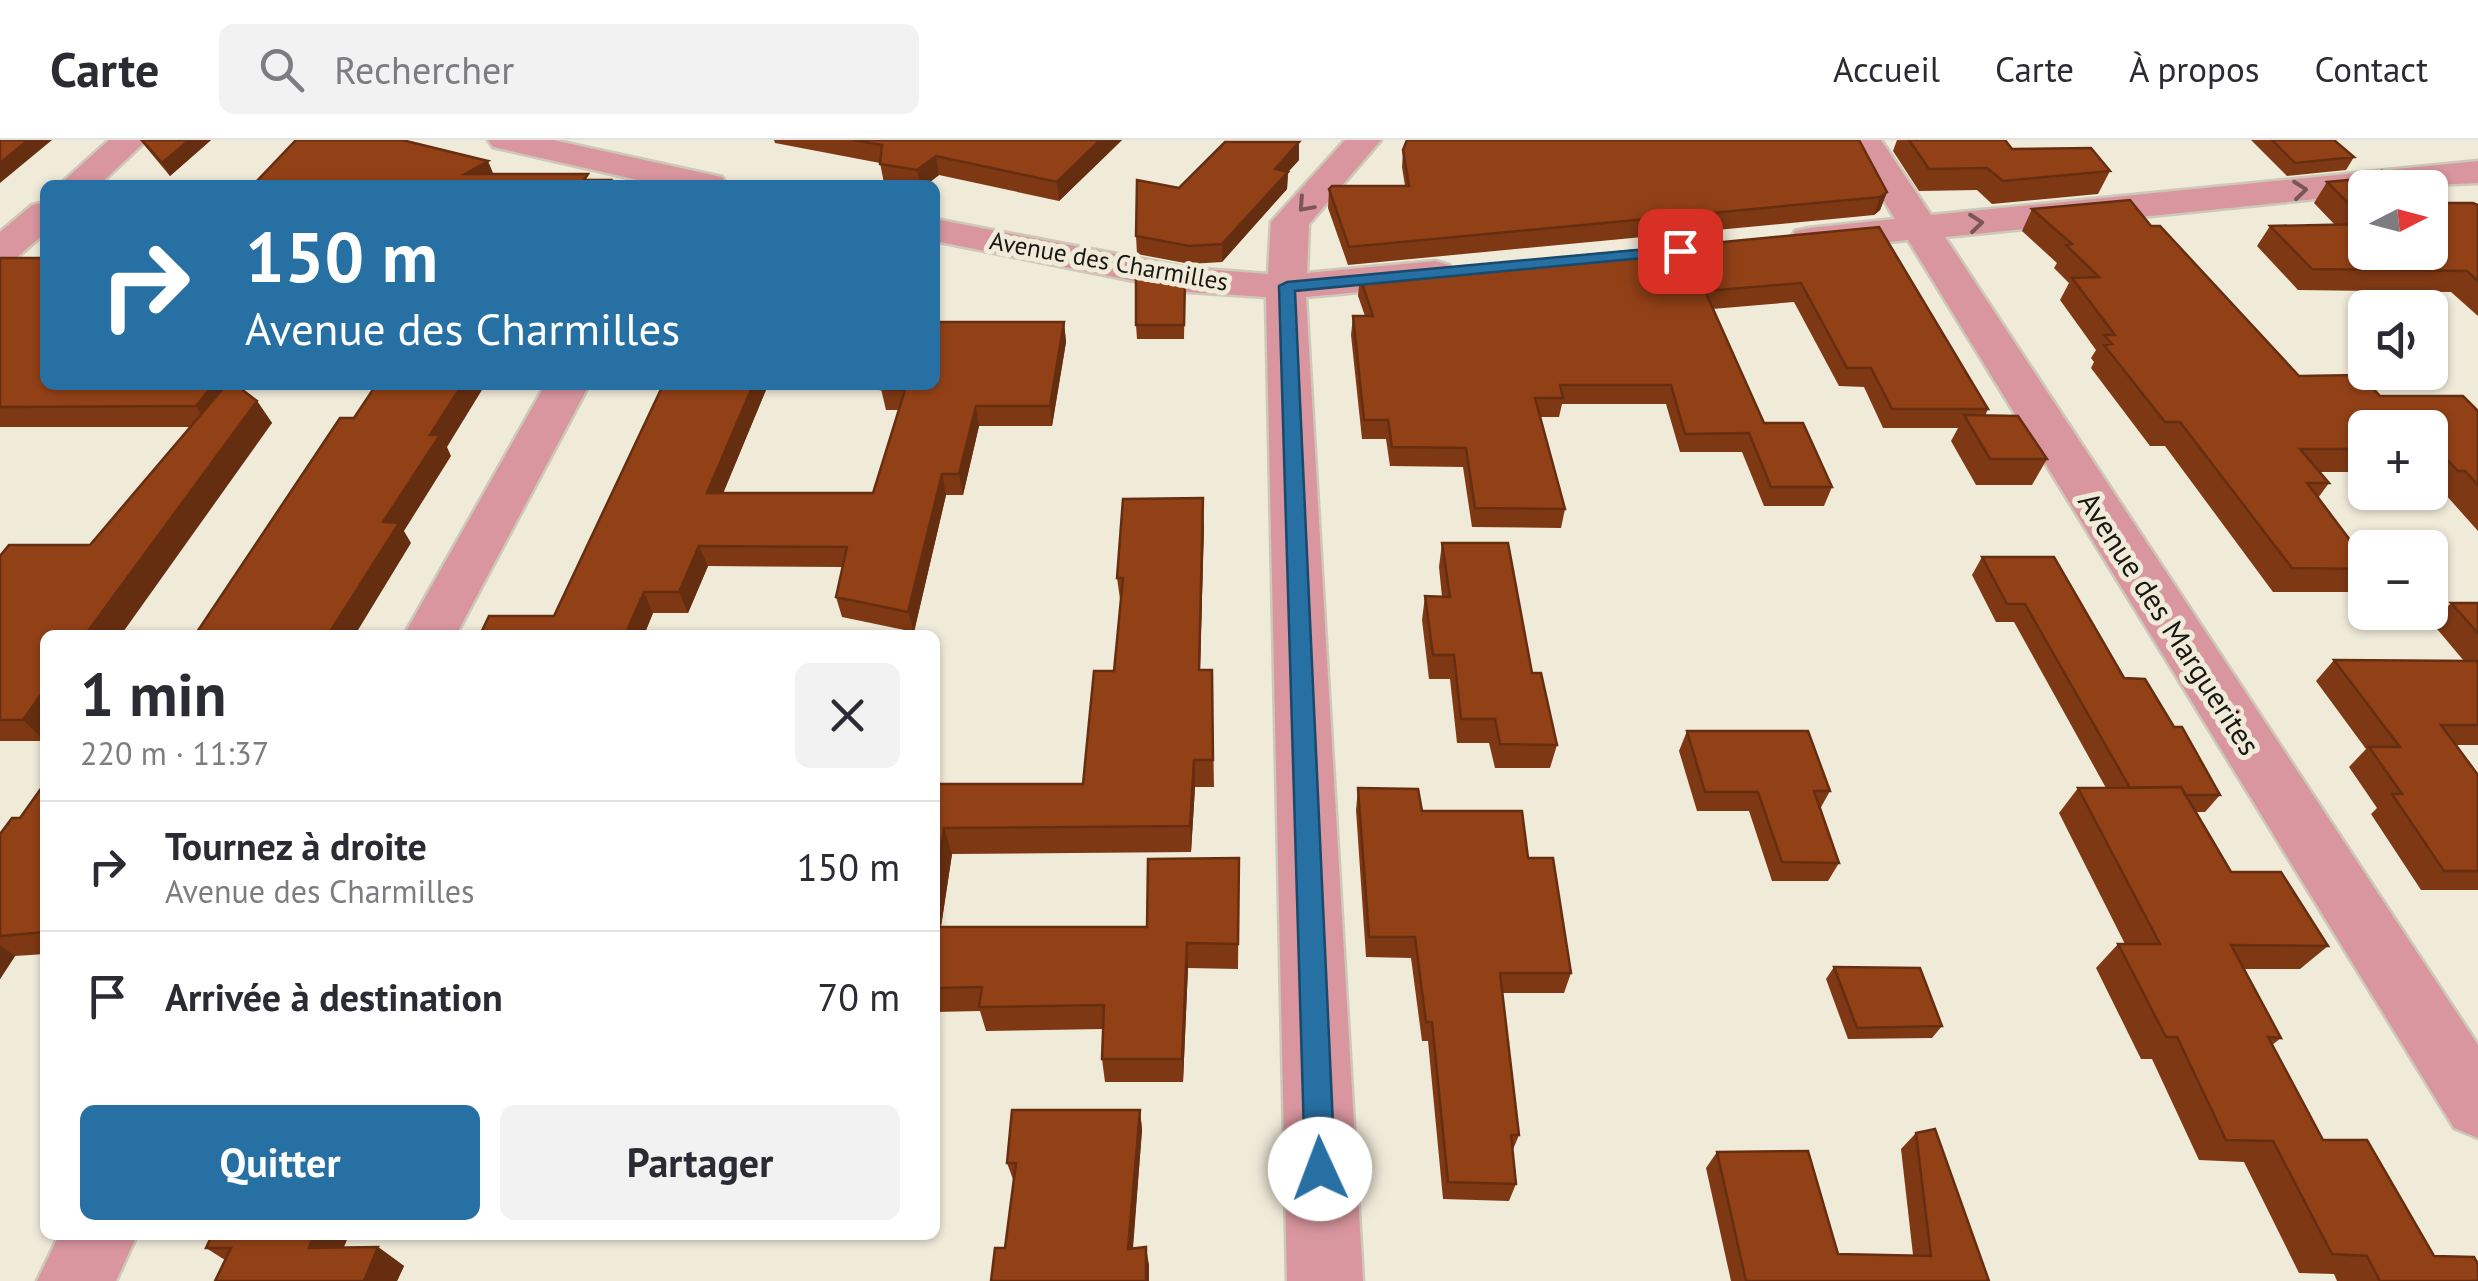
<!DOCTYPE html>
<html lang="fr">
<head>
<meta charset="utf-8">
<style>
  body { margin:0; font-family:"PT Sans",sans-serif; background:#f2f2f3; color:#2b2b33; height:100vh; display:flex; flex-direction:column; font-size:38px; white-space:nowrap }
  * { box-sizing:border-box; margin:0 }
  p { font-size:32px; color:#7c7c81 }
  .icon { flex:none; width:55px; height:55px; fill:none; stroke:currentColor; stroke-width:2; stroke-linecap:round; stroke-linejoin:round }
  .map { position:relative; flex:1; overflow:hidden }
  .side { position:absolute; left:40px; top:490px; width:900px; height:610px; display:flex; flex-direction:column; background:#fff; border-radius:15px; box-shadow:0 2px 8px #0004 }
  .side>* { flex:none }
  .top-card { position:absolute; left:40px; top:40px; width:900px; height:210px; border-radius:15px; box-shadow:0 2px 8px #0004; background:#2770a4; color:#fff; overflow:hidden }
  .needle { width:65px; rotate:84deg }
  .tools { position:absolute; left:2348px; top:30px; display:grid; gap:20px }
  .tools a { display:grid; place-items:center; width:100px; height:100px; border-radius:15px; background:#fff; box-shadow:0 2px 8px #0004; font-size:50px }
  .pin { position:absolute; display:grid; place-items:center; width:85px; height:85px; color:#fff; margin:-42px; border-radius:20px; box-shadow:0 5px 15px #0006 }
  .me { position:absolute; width:110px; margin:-55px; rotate:358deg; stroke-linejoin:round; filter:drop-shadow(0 0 8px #0008) }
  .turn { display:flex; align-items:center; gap:35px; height:210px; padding:0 40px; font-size:45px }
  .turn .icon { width:130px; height:130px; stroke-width:2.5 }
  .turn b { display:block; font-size:70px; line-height:85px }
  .round { display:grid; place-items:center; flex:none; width:105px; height:105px; border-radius:15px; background:#f2f2f3 }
  .overview { display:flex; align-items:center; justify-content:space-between; height:170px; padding:0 40px }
  h1 { font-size:60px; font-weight:800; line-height:75px }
  .cta { display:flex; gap:20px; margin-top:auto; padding:20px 40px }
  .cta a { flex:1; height:115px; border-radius:15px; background:#2770a4; color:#fff; font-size:40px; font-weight:800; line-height:115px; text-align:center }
  .cta a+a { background:#f2f2f3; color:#2b2b33 }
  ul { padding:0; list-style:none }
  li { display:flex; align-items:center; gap:30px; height:130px; padding:0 40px; border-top:2px solid #e1e1e2 }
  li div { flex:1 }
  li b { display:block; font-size:38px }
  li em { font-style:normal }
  header { display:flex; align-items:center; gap:60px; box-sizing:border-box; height:140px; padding:0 50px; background:#fff; border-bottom:2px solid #e1e1e2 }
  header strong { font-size:48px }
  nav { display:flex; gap:55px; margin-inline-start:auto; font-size:35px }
  .search { width:700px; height:90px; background:#f2f2f3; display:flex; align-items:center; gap:25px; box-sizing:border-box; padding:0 35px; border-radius:15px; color:#7c7c81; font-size:38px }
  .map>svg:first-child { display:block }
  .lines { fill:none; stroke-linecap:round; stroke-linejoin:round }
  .minor-casing { stroke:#cec8b9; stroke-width:5 }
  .minor { fill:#d9969f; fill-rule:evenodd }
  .wall { fill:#7e3814 }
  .shaded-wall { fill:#662e10 }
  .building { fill:#924117; stroke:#662e10; stroke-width:2.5 }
  .oneway { stroke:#795658 }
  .route { fill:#2770a4; stroke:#19496b; stroke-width:2.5 }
  .labels { text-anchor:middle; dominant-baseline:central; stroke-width:10; stroke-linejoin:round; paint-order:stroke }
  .far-street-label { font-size:25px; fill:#191711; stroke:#f0ead9 }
  .street-label { font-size:30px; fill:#191711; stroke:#f0ead9 }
</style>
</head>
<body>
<header>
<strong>Carte</strong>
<div class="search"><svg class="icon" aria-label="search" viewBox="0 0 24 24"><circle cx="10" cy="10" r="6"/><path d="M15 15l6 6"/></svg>Rechercher</div>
<nav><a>Accueil</a><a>Carte</a><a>À propos</a><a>Contact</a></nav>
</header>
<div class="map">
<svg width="2478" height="1141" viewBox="0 0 2478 1141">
  <rect width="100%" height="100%" fill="#f0ead9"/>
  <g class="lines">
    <g class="minor-casing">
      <path id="minor" d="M109 0H147L99 45H59Z
        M488 0H553L722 37 727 45H660L493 7Z
        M1345 0H1381L1309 84 1307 133 1435 121 1449 125 1455 133 1449 141 1435 145 1306 157 1363 1141H1287L1266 157 1189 152 935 101V79L1189 128 1268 134 1271 82Z
        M1847 0H1881L1931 75 2478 21V43L2365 48V54L1945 97 2478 905V998L2454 988 1908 100 1809 110 1795 107 1790 99 1795 91 1809 88 1895 79Z
        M45 62V93L14 120 0 124V92L32 65Z
        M545 245H589L456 495H404Z
        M59 1095H137L116 1141H37Z"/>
    </g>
    <use href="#minor" class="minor"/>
  </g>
  <path class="wall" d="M140 0H211L170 36Z
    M774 0H1122L1059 61 939 35 926 45H895L884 43 880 23 775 3Z
    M1897 0H2005L2012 9 2110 31 2098 54 1992 64 1977 50 1919 51 1893 11Z
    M2251 0H2334L2354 17 2346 30 2287 36Z
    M1403 10 1887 52 1880 70 1874 75 1348 125 1328 68 1329 49 1405 46 1402 27Z
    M1299 20 1288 32 1287 49 1222 122 1190 124 1137 114 1136 96 1179 48Z
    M2327 42 2402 48H2365V112L2478 65V176L2451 152 2298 150 2257 106 2270 86 2335 85 2314 63Z
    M2032 69 2151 86 2299 236 2380 256 2478 271V391L2445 354H2437L2430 346V288H2365V332H2320L2329 343 2318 358 2365 420V436L2351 452H2273L2165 306H2150L2091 228 2094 222 2091 218 2096 210 2060 160 2069 143 2054 128 2057 123 2022 91Z
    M1879 87 1988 269 1985 276 2047 319 2032 345H1976L1951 301 1958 288H1883L1864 247 1839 246 1794 162 1712 169 1764 283 1832 347 1824 366H1764L1742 312H1680L1666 264H1562L1559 277H1540L1565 369 1561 388 1472 387 1463 327 1390 326 1386 299H1362L1351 195 1353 176H1365L1358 156 1360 137Z
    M0 118 45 245H244L241 249 257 261 272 283 45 495V601H0V416L90 405 190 287H0Z
    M1185 142 1184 199H1137L1136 185Z
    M1064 182 1066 202 1052 286H979L963 355H946L914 492 842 477 836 457 842 427 708 426 688 473H653L644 495H480L554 476 768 245 723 353H873L899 270H886L881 249Z
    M1204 386 1200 530H1212L1214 647H1195L1191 712 952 714 941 787H1147L1239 718 1238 829 1188 828 1183 942H1105L1102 919 1103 889 986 891 980 871 935 872V644H1083L1114 531 1121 466 1117 438Z
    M1442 403 1532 533 1557 605 1550 628H1495L1489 603H1457L1450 539H1429L1422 480 1425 456 1442 457 1439 427Z
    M1982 417 2124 538 2174 587 2220 655 2205 672H2195L2231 732 2328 806 2300 829H2244L2281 898 2272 905 2323 1000 2434 1116 2478 1141H2337L2334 1134 2299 1133 2244 1022 2199 1020 2152 919H2141L2096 828 2118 804H2125L2059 673 2078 648H2106L2014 482H1996L1972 435Z
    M2451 463H2478V605H2456L2478 635V750H2421L2371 674 2377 668 2349 627 2366 609 2316 541 2334 520 2464 521 2432 483Z
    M1687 591 1830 651 1820 669 1839 723 1828 741H1772L1749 671H1697L1679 611Z
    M45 643V814L15 816 0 839V694L20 678Z
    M1358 648 1422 671 1528 718 1571 833 1564 853H1502L1519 995 1512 1012 1516 1044 1509 1061 1443 1059 1428 901H1422L1411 818 1366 817 1356 670Z
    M1834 827 1942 886 1932 898 1848 899 1826 839Z
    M1140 970 1142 990 1133 1109 1149 1125 1005 1108 1014 1042 1007 1023Z
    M1916 993 1989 1141H1731L1706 1028 1717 1012 1838 1114 1913 1115 1901 1009Z
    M378 1107 404 1126 397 1141H215L225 1120 206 1108Z"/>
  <path class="shaded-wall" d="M28 0H52L0 43V23Z
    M189 0H211L170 36 162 23Z
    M1100 0H1122L1059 61 1057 42Z
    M1299 2V20L1288 32 1287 49 1222 122V104L1275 29Z
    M936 16 939 35 926 45H920L917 30Z
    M488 21 496 40 465 34Z
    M1887 52 1880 70 1874 75 1880 57Z
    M936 123 940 141 935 160V128Z
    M1064 182 1066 202 1052 286 1050 266Z
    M213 245H244L210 287 196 266Z
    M462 245H485L447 307 451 316 404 391 411 403 355 495H328L383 382 430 295Z
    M753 245H768L715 373 707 353Z
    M257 261 272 283 121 495H85Z
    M976 266 979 286 963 355 959 334Z
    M942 334 946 355 914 492 908 472Z
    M1203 358 1204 386 1199 558V530Z
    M699 406 708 426 688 473 679 452Z
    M644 452 653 473 644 495H625Z
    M45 549V601L23 580Z
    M1194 620 1195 647 1191 712 1190 686Z
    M944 688 952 714 937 812 935 804V749Z
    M1187 803 1188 828 1183 942 1182 919Z
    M0 805 15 816 0 839Z
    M1140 970 1142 990 1131 1127 1128 1109Z
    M314 1095H349L336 1126 309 1108Z
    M378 1107 404 1126 397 1141H364Z
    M1146 1107 1149 1125V1141H1146Z"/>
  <path class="building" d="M0 0H28L0 23Z
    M142 0H189L162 23Z
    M296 0H402L488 21 465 34H588L584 40H611L608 45H253Z
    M853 0H1100L1057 42 936 16 917 30 880 24 882 5Z
    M1407 0H1859L1887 52 1880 57 1349 107 1329 49 1332 46H1409L1403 10Z
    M1909 0H2005L2012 9 2091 8 2110 31 2003 41 1987 28 1929 29Z
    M2272 0H2334L2354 17 2295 23Z
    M1225 2H1299L1275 29 1288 32 1222 104 1189 106 1136 96 1137 40 1179 48Z
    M2382 31 2402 48H2365V80L2327 42 2379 37Z
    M2130 60 2151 86H2160L2299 236 2361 235 2380 256H2463L2478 271V345L2465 331H2458L2437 309H2430V288H2365V309H2300L2329 343H2307L2365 420V429L2292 428 2180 282H2165L2104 205 2112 204 2104 195H2115L2072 138 2099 137 2066 105 2072 104 2032 69Z
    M2430 63H2473L2478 65V141L2467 131 2312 129 2270 86 2365 84V112H2430Z
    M1879 87 1988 269H1892L1871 228H1847L1801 143 1705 151 1764 283H1803L1832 347H1771L1749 293 1685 294 1671 245H1560L1563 258H1535L1565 369 1475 368 1466 308 1392 307 1388 280H1364L1353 176H1373L1360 137Z
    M0 118H45V245H213L196 266 0 267Z
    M1136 132 1185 142 1184 185H1136Z
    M935 182H1064L1050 266H976L959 334H942L908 472 836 457 847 407 699 406 679 452H644L625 495H480L489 476H554L663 245H753L707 353H873L905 250 881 249 882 245H935Z
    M226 245H236L257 261 85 495H45V549L23 580H0V416L9 405H90Z
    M376 245H462L430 295H440L383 382 399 383 328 495H195L340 278H354Z
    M1964 275 2018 276 2047 319H1990Z
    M1203 358 1199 530H1212L1213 620H1194L1190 686 944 688 935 749V644H1083L1094 531H1114L1123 438H1117L1123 359Z
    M1442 403H1508L1532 533H1541L1557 605 1500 604 1495 579H1461L1454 515H1433L1425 456 1450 457Z
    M1982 417H2054L2124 538 2145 539 2174 587H2182L2220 655H2185L2181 647 2130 648 2025 464H2007Z
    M2451 463H2478V493Z
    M2334 520 2478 521V585H2441L2478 635V731H2444L2392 654H2402L2369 607H2400Z
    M1687 591H1808L1830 651H1814L1839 723 1782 722 1758 652H1705Z
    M45 643V792L0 796V694L12 678H20Z
    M2181 647 2231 732H2281L2328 806 2231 805 2281 898 2268 897 2323 1000H2367L2434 1116 2474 1117 2478 1124V1141H2380L2367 1116 2332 1114 2273 1001 2226 1000 2177 897H2166L2118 804H2160L2078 648Z
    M1358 648 1418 649 1422 671H1522L1528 718H1553L1571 833H1500L1519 995H1511L1516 1044 1448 1042 1432 882H1426L1415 797H1369Z
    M1239 718 1238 804 1187 803 1182 919H1102L1104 865 979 867 982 847 935 848V787H1147L1148 719Z
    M1834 827 1920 828 1942 886 1857 888Z
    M1012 970H1140L1128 1109 1146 1107V1141H991L995 1108H1005L1016 1023H1007Z
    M1935 989 1989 1141H1746L1717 1012 1808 1011 1838 1114 1931 1116 1916 993Z
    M212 1095H314L309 1108 378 1107 364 1141H215L231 1108H206Z"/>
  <defs><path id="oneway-chevron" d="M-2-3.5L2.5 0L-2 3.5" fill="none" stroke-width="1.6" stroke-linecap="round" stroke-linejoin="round" transform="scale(2.5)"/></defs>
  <g class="oneway">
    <use href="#oneway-chevron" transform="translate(2300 50) rotate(-6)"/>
    <use href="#oneway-chevron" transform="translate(1305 65) rotate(132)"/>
    <use href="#oneway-chevron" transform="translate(1976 83) rotate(-6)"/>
  </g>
  <path class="route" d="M1680 106 1688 111 1685 114 1295 151 1335 1029 1330 1039 1320 1043 1310 1039 1305 1029 1279 146 1287 142Z"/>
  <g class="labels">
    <g class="far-street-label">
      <text transform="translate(1109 121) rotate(10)">Avenue des Charmilles</text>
    </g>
    <g class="street-label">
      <text transform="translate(2170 483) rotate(57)">Avenue des Marguerites</text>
    </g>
  </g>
</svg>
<div class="tools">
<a><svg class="needle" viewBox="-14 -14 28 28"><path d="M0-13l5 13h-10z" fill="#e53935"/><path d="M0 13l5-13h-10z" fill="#7c7c81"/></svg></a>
<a><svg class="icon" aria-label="sound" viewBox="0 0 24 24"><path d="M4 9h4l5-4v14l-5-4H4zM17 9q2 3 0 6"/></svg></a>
<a>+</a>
<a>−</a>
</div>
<div class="pin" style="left:1680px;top:111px;background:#d93025"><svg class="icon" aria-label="arrive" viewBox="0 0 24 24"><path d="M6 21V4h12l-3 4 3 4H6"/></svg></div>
<svg class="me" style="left:1320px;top:1029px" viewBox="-20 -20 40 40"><circle r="19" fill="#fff"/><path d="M0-13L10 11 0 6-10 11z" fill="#2770a4"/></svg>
<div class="top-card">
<div class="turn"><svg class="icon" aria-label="right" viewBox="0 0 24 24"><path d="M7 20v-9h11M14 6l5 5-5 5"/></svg><div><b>150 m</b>Avenue des Charmilles</div></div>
</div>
<section class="side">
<div class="overview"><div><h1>1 min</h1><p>220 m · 11:37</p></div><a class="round"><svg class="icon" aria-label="close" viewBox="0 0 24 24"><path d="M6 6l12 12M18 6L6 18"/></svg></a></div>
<ul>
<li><svg class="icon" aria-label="right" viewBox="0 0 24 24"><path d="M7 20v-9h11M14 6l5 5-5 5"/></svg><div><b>Tournez à droite</b><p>Avenue des Charmilles</p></div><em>150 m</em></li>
<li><svg class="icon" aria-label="arrive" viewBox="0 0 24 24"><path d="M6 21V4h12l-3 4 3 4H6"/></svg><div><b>Arrivée à destination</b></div><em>70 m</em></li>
</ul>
<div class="cta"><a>Quitter</a><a>Partager</a></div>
</section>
</div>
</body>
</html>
